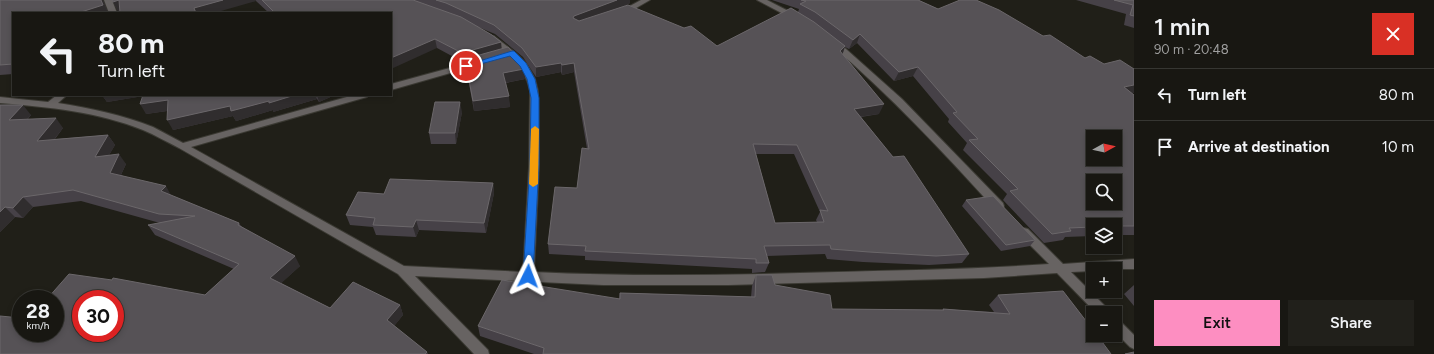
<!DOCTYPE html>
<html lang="en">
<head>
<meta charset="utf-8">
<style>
  body { margin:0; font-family:Figtree,sans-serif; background:#21201b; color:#f1f3f6; height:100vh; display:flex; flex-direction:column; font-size:15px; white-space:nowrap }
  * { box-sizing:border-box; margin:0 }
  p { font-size:13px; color:#9f9f9f }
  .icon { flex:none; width:22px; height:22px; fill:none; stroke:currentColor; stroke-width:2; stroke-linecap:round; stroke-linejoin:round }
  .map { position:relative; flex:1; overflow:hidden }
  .drawer { display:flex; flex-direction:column; background:#181712; width:300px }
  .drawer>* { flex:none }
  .guide { position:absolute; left:12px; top:12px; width:380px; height:84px; border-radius:0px; box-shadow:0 2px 6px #0003,0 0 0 1px #363632; background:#181712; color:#f1f3f6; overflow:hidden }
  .needle { width:26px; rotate:82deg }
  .buttons { position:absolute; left:1086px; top:130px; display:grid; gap:8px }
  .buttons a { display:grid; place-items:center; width:36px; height:36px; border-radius:0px; background:#181712; box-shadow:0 2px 6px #0003,0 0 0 1px #363632; font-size:20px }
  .speed { position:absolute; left:12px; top:290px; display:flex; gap:8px; font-size:20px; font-weight:700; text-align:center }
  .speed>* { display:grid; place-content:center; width:52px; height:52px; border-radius:50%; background:#181712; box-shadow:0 2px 6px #0003,0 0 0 1px #363632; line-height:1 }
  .speed small { font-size:10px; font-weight:400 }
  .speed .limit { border:6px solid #d22; background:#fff; color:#111 }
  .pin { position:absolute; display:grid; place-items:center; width:34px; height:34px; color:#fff; margin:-17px; border:2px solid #fff; border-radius:50%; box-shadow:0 1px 4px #0007 }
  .me { position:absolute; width:44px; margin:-22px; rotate:3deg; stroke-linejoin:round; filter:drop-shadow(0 0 3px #0008) }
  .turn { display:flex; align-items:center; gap:14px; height:84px; padding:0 20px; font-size:18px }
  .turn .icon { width:52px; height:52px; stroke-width:2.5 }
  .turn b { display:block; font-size:28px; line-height:34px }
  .round { display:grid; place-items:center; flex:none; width:42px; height:42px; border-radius:0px; background:#21201b }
  .headline { display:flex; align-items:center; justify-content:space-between; height:68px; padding:0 20px }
  h1 { font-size:24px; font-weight:600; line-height:30px }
  .primary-button { display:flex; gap:8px; margin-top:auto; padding:8px 20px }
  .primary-button a { flex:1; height:46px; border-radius:0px; background:#fd8ec1; color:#111; font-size:16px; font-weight:600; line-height:46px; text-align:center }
  .primary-button a+a { background:#21201b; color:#f1f3f6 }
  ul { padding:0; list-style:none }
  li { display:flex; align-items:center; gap:12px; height:52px; padding:0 20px; border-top:1px solid #363632 }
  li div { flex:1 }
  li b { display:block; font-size:15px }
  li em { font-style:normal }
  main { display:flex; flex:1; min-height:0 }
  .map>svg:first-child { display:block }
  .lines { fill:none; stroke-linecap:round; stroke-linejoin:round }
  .minor-casing { stroke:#3a3932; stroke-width:2 }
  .minor { fill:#676362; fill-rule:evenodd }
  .wall { fill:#464147; fill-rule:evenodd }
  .shaded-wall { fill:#302d2e }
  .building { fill:#565256; stroke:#6b676a; fill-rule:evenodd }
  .route { fill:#1a73e8; stroke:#114b97 }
  .slow { fill:#f59e0b }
</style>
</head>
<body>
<main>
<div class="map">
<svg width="1134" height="354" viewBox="0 0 1134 354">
  <rect width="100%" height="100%" fill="#201f18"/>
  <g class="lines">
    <g class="minor-casing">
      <path id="minor" d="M104 0H112L117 13H109Z
        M641 0H650L624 15H621L617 13Z
        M757 0H767L800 17 796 19H793Z
        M488 36H494L517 54 527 64 535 79 538 91 539 167 534 272C635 277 736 275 837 272 908 270 978 269 1049 264L1020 235 1019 232 1020 229 1024 228 1028 229 1063 264 1134 259V269H1093V271L1071 272 1108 309 1110 313H1096L1057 273 984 278 729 285H603L415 276 488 350 489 354H474L398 274 179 148C167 142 155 135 143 130 98 112 49 107 0 103V97L48 102 57 95H67L58 103C90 108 123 115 153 127 163 132 173 138 183 143L354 95H368L367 97 191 147 404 266 523 272 529 167 530 91C525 66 508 54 488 40Z
        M831 41H837L902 99 1003 203 1004 206 1003 209H995C943 152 890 95 831 45Z
        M479 60H482V64L391 90V84Z
        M1115 319 1119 320 1134 335V349L1130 347 1115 332Z"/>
    </g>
    <use href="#minor" class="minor"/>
  </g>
  <path class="wall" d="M0 0H103L108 13H13V74L0 75Z
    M112 0H630V3L626 5 617 9 717 46 798 12 799 9 772 0H918L1131 93 1134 95V235H1115V225H1093V236L1065 237 1063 240 1044 243 1003 200 1007 194 963 150 967 143 948 122 949 119 913 76 894 81 857 43 849 49 845 47 842 55 879 114 861 117 969 254 962 263 929 265 863 262 827 259 825 254 767 256 769 263 765 272 752 273V269L585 260V256L549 254 548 244 577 188 587 149 574 72 562 75 561 72 536 77 523 57 495 34 478 27 502 49 525 79 506 83 510 107 474 111 465 62H463L437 48 391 13H269L256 1 118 11ZM756 154H794L820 212 816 220 817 222 775 223Z
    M1076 0H1134V28L1124 25 1126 14Z
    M102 95H335L319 102 317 99 273 112V110L236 121 233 116 173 130 167 111 146 114 143 96 107 102Z
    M0 105 31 115 28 119 63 128 55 139 108 135 115 145 109 155 126 164 121 175 239 223 241 226 300 266 281 283 330 308 400 305 403 315 394 326 427 352 428 354H0L21 333 205 295 234 269 155 235 148 225 160 223 81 201 33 207 23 218 15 217 0 232Z
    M462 112 456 144H431L429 133Z
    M493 183 494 193 486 233 419 230 416 237 376 235 373 227 350 225 346 215 384 194Z
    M966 200 1035 240 1030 246 1001 251 962 206Z
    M756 275 775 285 832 309 942 310 943 309 994 312 989 305 998 295 1111 354H534L480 336 478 326 619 299 620 293 751 297 752 286Z
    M1134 285V306L1124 294Z"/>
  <path class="shaded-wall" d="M101 0H103L108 13H78Z
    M119 0 124 9 118 11 113 2Z
    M223 0H256V1L214 13H196L194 8Z
    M617 0H630V3L626 5 574 26 573 18 574 16Z
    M860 34 857 43 849 49 853 40Z
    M435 39 437 48 391 69V58Z
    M501 42 502 51 463 62 462 53Z
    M845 46 842 56 840 51Z
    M561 63V72L536 77V67Z
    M574 63V72L562 75V65Z
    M918 67 913 76 894 81 899 72Z
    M524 69 525 79 504 83 503 73Z
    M1134 85V93L1116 97 1124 87Z
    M102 95H150L107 102Z
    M295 95H315L317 99 273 112V110L236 121 233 116 173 130 167 120 230 106 269 101Z
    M317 95H335L319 102Z
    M509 96 510 107 474 111 473 101Z
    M168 100 174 110 146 114 140 104Z
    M460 102 462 112 456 144 455 133Z
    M884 104 879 114 850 118 854 109Z
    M23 105 31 115 17 130 9 120Z
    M56 118 63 128 45 151 37 141Z
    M108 135 115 145 102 167 95 157Z
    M119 154 126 164 117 183 110 173Z
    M493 183 494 193 486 233 484 223Z
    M166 186 172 197 161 191Z
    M23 197 33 207 23 218 13 208Z
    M5 207 15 217 0 232V212Z
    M416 220 419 230 416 237 413 227Z
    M295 256 300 266 276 288 270 278Z
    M400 305 403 315 391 330 387 320Z"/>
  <path class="building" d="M0 0H101L103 5 78 13H13V64L0 65Z
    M112 0H223L194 8 196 13H120L119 0 113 2Z
    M262 0H413L461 17 492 35 501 42 462 53 435 39 391 58V13H275Z
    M436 0H617L574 16 573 18 579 21 628 5 684 28 691 26 717 46 791 8 814 22 845 46 840 51 884 104 854 109 893 157 904 156 969 254 936 256 869 252 831 249 830 245 764 246 769 263H756V259L585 251 586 246 548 244 555 187 577 188 582 148 589 149 574 63 562 65 561 63 536 67 522 48 494 25 446 3ZM753 144 797 145 828 211 820 210 824 222 775 223Z
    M801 0H918L938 9 960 0H976L999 10 1043 36 1050 35 1085 58 1090 56 1104 64 1120 60 1134 69V85L1124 87 1134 95V226H1115V225H1093V227L1069 228 1071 231 1052 234 1010 191 1018 189 969 140 978 139 953 113 957 112 918 67 899 72 860 34 853 40 815 12 800 4 806 1ZM1093 137H1115V159H1093ZM1093 181H1115V203H1093Z
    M1114 0H1134V16L1130 15 1133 5Z
    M508 47 523 64 524 69 503 73 509 96 473 101 465 59Z
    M143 95H295L269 103V101L231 111 230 106 167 120 168 100 140 104Z
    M435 102H460L455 133H429Z
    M0 105H23L9 120 56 118 37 141 108 135 95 157 119 154 110 173 166 186 161 191 239 223 238 225 295 256 270 278 330 308 353 282 400 305 387 320 427 352 425 354H0V316L21 318V333H55V299H47L69 274 112 280 113 278 205 295 239 264 148 225 195 216 159 214 73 190 23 197 13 208 5 207 0 212ZM81 299H115V333H81Z
    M390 179 493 183 484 223 416 220 413 227 373 225 375 218 346 215 358 192 384 194Z
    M993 196 1035 240 1006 245 966 200Z
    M756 275H772L775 285 830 295 832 309 944 310 943 309 1010 314 998 295 1063 291 1093 330V335H1097L1111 354H543L544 348 478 326 502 280 620 299V293L755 297Z
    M1134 352V354H1125Z"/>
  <path class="route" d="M512 51H514L526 63 535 79 539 98V164L533 276 532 279 528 281 524 279 523 276 530 164 531 98 527 79 520 66 510 56 466 68 463 66Z"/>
  <path class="slow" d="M535 126 539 129 538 184 533 187 529 184 531 129Z"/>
</svg>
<div class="buttons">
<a><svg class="needle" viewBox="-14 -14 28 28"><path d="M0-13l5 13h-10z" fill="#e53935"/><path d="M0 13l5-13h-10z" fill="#9f9f9f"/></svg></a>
<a><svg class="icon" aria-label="search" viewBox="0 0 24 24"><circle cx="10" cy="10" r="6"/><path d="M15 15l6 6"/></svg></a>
<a><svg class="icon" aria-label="layers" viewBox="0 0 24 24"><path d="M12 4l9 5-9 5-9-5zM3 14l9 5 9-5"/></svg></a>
<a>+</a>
<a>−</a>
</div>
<div class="speed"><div>28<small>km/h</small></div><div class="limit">30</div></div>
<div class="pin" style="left:466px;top:66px;background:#d93025"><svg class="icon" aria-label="arrive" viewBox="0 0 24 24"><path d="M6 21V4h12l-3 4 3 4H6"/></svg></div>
<svg class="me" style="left:528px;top:276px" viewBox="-20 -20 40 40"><path d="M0-17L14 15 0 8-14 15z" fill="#1a73e8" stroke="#fff" stroke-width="4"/></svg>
<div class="guide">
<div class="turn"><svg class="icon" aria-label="left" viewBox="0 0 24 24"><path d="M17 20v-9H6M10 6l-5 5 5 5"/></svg><div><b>80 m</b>Turn left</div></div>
</div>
</div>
<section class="drawer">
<div class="headline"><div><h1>1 min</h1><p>90 m · 20:48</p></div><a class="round" style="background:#d93025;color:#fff"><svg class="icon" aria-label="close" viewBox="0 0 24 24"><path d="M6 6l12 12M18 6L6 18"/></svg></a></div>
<ul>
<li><svg class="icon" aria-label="left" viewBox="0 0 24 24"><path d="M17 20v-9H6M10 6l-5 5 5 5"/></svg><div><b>Turn left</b></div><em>80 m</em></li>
<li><svg class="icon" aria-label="arrive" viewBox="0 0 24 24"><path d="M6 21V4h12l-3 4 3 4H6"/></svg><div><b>Arrive at destination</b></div><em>10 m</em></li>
</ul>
<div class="primary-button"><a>Exit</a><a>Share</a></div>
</section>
</main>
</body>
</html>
